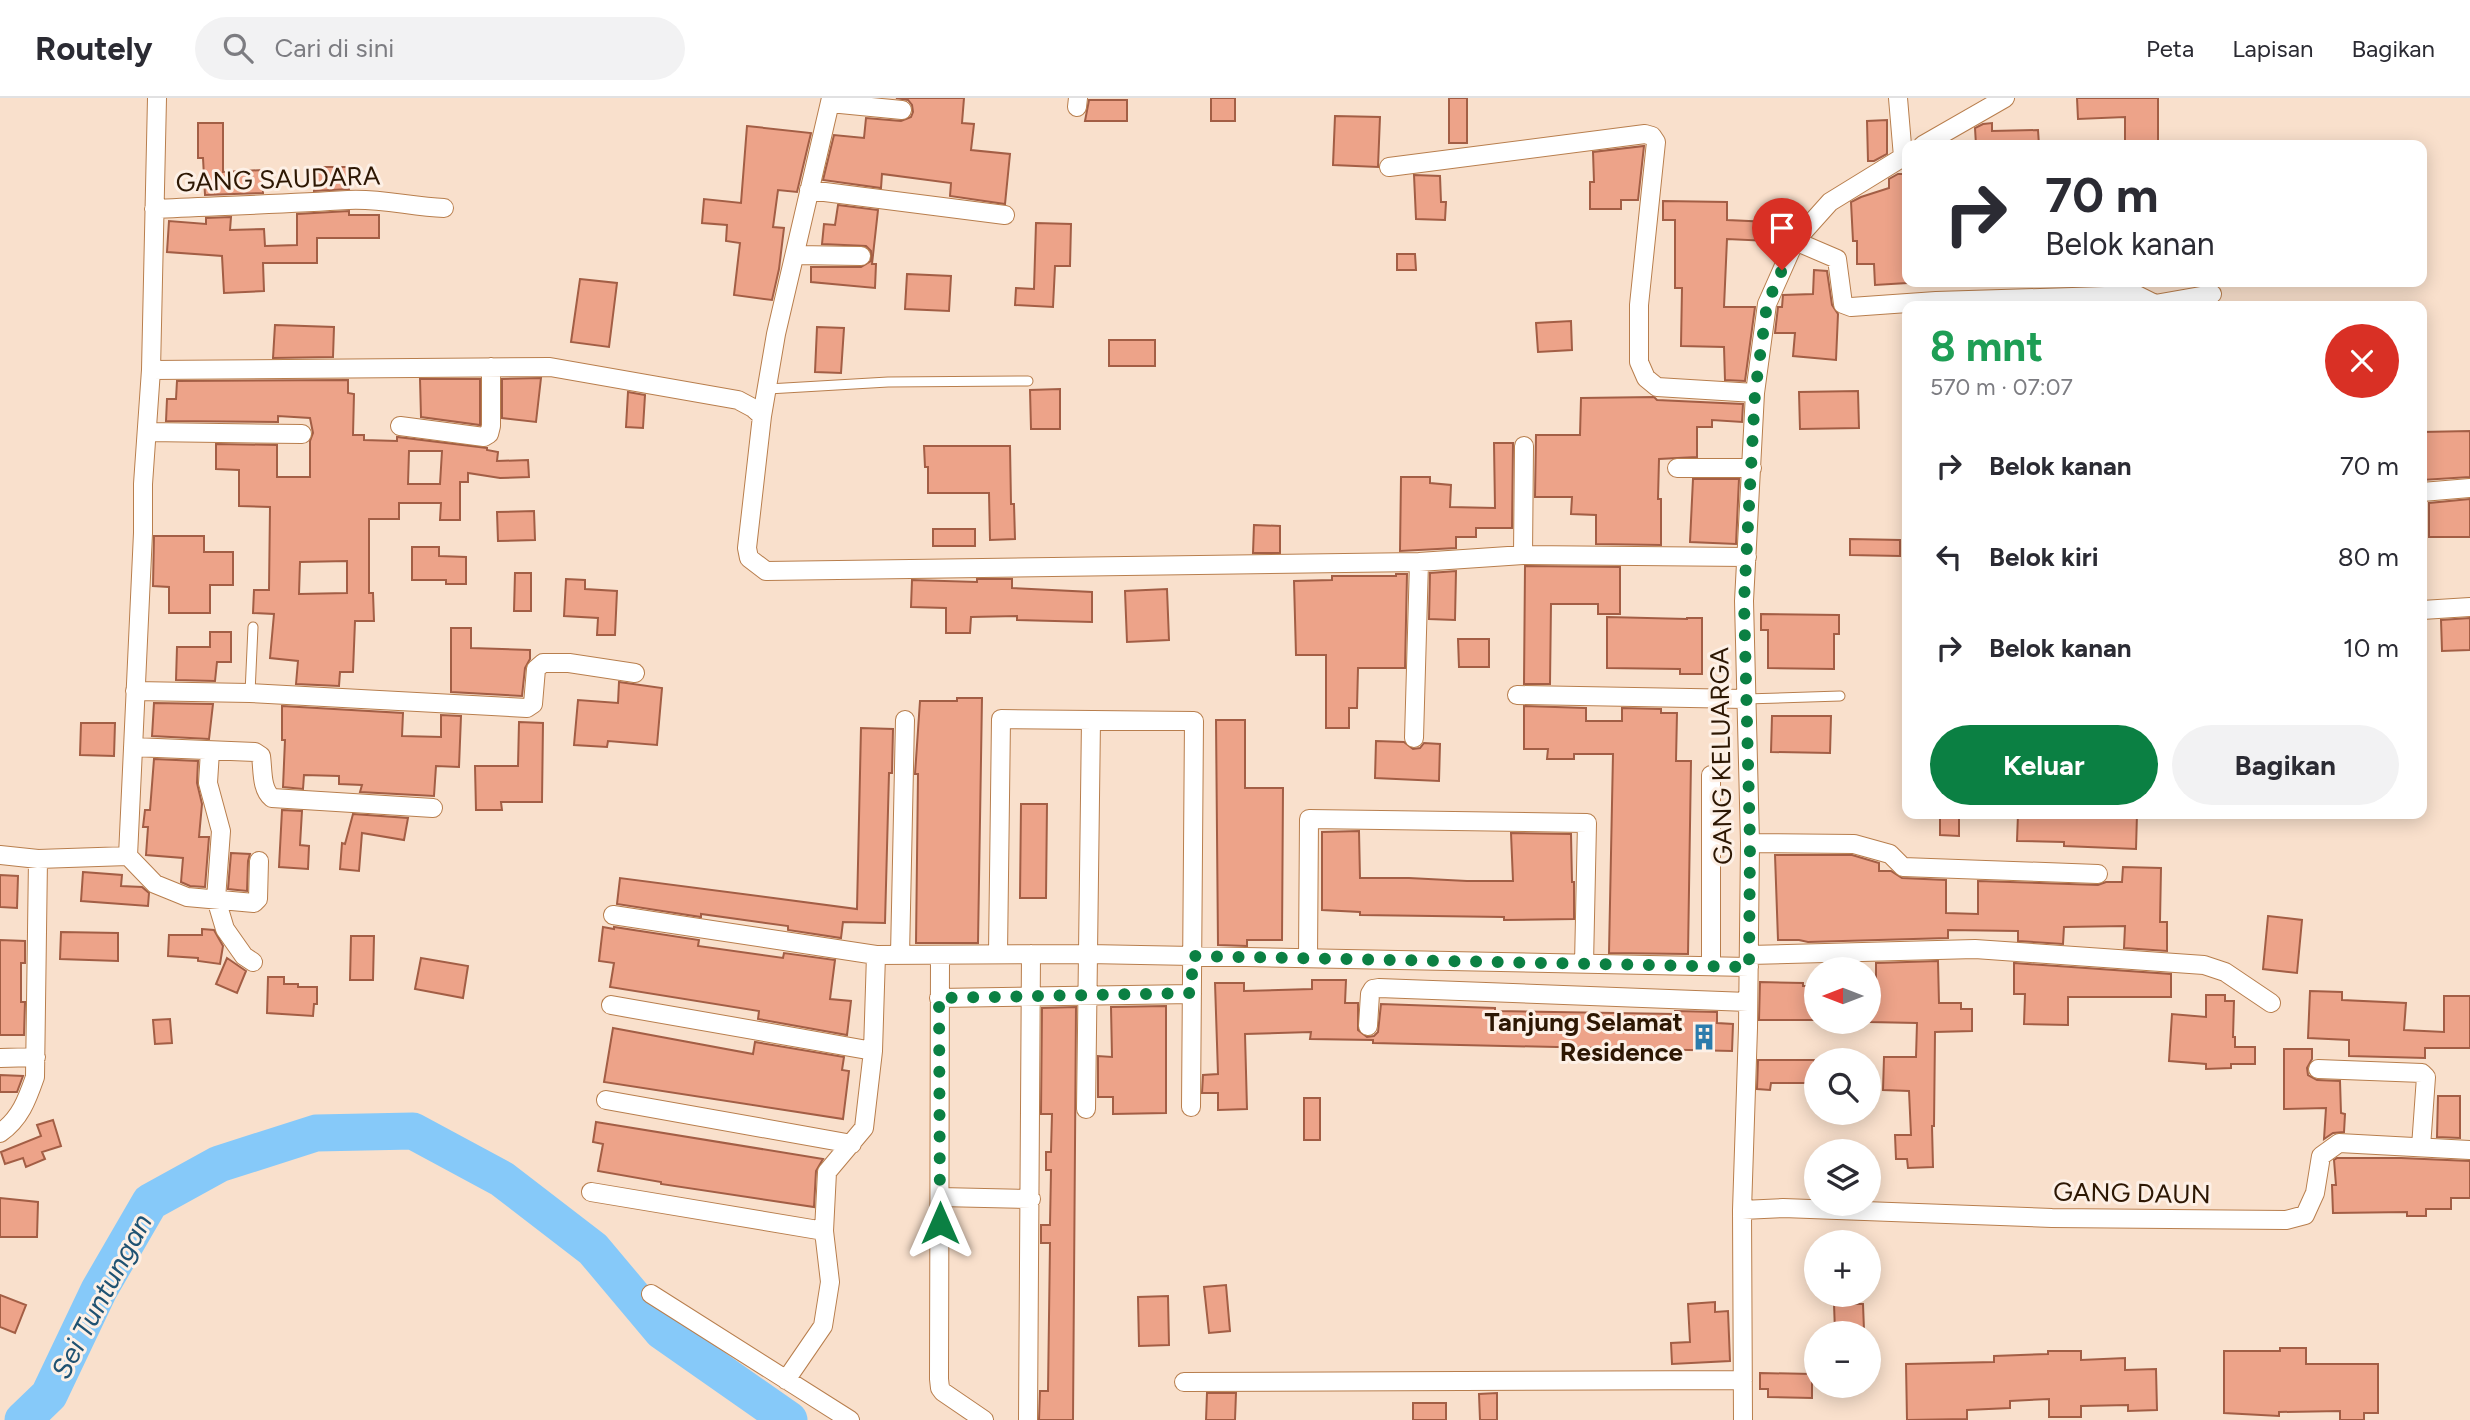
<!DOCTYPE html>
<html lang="id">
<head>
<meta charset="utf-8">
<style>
  body { margin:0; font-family:Figtree,sans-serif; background:#f2f2f3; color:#2b2b33; height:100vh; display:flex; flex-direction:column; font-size:26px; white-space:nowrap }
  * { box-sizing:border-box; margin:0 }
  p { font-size:23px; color:#7c7c81 }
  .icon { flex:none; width:38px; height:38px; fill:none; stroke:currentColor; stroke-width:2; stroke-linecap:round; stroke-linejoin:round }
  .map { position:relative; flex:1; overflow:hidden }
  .drawer { position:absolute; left:1902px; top:203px; width:525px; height:518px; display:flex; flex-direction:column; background:#fff; border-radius:14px; box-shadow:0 4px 18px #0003 }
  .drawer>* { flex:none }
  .guide { position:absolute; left:1902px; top:42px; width:525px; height:147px; border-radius:14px; box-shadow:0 4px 18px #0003; background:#fff; color:#2b2b33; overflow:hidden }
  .needle { width:46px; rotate:270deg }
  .tools { position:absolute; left:1804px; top:859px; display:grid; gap:14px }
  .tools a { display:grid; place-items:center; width:77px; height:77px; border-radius:50%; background:#fff; box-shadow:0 4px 18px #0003; font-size:35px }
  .pin { position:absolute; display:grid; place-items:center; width:60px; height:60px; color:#fff; margin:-72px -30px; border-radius:50% 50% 50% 0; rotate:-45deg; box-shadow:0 0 7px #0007 }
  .pin .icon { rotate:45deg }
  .me { position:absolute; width:77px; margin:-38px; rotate:0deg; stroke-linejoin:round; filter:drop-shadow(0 0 5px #0008) }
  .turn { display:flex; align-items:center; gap:24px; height:147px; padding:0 28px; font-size:32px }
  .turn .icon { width:91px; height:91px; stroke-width:2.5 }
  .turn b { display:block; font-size:49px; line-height:60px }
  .round { display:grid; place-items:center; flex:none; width:74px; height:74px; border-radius:37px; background:#f2f2f3 }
  .head { display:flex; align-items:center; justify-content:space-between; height:119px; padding:0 28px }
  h1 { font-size:42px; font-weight:700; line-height:52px; color:#1e9e55 }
  .primary-button { display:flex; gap:14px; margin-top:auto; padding:14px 28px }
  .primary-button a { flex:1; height:80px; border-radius:42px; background:#0b8043; color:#fff; font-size:28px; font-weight:700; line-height:80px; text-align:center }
  .primary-button a+a { background:#f2f2f3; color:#2b2b33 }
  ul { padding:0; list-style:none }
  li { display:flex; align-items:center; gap:21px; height:91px; padding:0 28px }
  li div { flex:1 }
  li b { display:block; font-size:26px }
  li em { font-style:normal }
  header { display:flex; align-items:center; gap:42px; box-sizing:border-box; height:98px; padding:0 35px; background:#fff; border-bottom:2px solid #e1e1e2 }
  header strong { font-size:33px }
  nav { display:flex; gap:38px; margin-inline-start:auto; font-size:24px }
  .search { width:490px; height:63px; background:#f2f2f3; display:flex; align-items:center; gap:18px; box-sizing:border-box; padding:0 24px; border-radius:38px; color:#7c7c81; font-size:26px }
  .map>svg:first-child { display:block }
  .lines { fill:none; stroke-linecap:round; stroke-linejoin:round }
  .river { stroke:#86c9f9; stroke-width:37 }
  .building { fill:#eda389; stroke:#a35e45; stroke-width:2; fill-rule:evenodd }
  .lane-casing { stroke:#b87e4d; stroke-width:11 }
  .street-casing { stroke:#b87e4d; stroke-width:20 }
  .lane { stroke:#fff; stroke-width:9 }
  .street { stroke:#fff; stroke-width:18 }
  .route { stroke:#0b8043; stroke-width:12; stroke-dasharray:0 21.6 }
  .labels { text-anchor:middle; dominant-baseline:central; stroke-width:6; stroke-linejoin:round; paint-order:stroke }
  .street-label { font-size:26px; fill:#2d1703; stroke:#fdf0e6 }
  .poi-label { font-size:26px; font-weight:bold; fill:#2d1703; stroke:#fdf0e6; text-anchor:end }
  .water-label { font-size:28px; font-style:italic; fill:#1f5272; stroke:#fdf0e6 }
</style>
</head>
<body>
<header>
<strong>Routely</strong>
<div class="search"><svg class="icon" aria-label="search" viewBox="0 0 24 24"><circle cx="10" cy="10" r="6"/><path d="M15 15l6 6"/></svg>Cari di sini</div>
<nav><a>Peta</a><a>Lapisan</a><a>Bagikan</a></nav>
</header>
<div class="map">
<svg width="2470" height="1322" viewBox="0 0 2470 1322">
  <rect width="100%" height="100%" fill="#f9e0cc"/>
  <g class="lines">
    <path class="river" d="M23 1322 49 1297 99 1192 150 1104 219 1066 316 1035 413 1033 502 1081 593 1151 662 1233 789 1322"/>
  </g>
  <path class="building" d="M896 0H964L962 25 974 26 971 52 1010 56 1005 106 950 98 951 85 882 76 881 90 823 82 834 37 864 40 866 20 901 23 911 19 913 14 912 7 908 2Z
    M1211 0H1235V23H1211Z
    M1449 0H1467V45H1449Z
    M2077 0H2158V47H2125V19L2078 21Z
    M1089 2H1127V23H1085Z
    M1335 18 1380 19 1378 69 1333 67Z
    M1887 22V56L1874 63H1868L1867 23Z
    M198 25H223V74L262 72 263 95 205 97 203 60H198Z
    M1992 25V33L2038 32 2039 47H1976L1975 30 1983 26Z
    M747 28 811 35 797 94 778 92 773 129 784 130 779 171 772 202 734 197 740 145 726 143 727 127 702 125 704 101 741 105Z
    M1644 48 1638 102H1621V111H1590V84H1594L1593 54Z
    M314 69H348L349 91 314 93Z
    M1898 76H1907L1905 124H1908V145H1905L1907 185 1875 187 1874 166H1857V143H1853L1851 104 1861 99 1889 90V81Z
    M1414 77 1440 78 1441 104H1446L1445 122 1416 121Z
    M1663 103 1727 104V122L1770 124 1769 143 1727 141 1724 209H1755L1745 283 1725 282 1724 249 1681 248 1682 190H1675V122H1663Z
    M838 107 878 112 872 166H876L875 190 811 184V169H861L871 163V153L866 148 822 146 824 126 835 127Z
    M349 113V117H379V140H317V165H263L264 193 224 195 222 158 167 154 169 123 206 126V120L231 119 230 132 264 131 265 148 297 147V116Z
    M1036 125 1071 126 1070 168H1055L1053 209 1015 207 1016 190 1034 191Z
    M1397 156H1415L1416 172H1397Z
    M1814 172 1827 173 1832 207 1838 216 1836 262 1793 258 1795 235H1775L1778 209H1782L1783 197 1813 196Z
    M907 176 951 178 949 213 905 211Z
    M580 181 617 185 609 249 571 244Z
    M1571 223 1572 252 1538 254 1536 225Z
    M275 227 334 229 333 259 273 260Z
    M817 229 844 230 841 275 815 274Z
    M1109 242H1155V268H1109Z
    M541 280 536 324 502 320V281Z
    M420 281H480V327L421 319Z
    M348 282V295L354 296 353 337H364V342L397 343V339L487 350V352L498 354 497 363 528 362 529 379 500 380 468 375V384H460V422H440L441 405H399V421H369V495H373L374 523H355L353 574H340L339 588 296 586 298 563 270 560 274 516 253 515 254 492H269L270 409 239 408V372L216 371V346L277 347V379H310V343L313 335 310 320 278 318V324L166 323 167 301H176L177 283ZM409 353H442L440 386H408ZM347 463V495L299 496 300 464Z
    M1060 291V331H1031L1030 292Z
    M1858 293 1859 330 1800 331 1799 294Z
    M628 294 645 297 643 330 626 329Z
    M1654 299 1657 302 1743 306 1742 324 1712 322V329H1697V359L1659 361 1658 401H1661V447L1596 446V417L1571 416 1572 399H1535L1536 337H1580L1581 300Z
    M2470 333V379L2422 382V334Z
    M1494 345H1513L1512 430H1476V439H1456V450L1400 453 1401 379H1430V385L1451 387 1450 409 1495 410Z
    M924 348H1010L1011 406H1014L1015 441 990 442 989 395H928V369H925Z
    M1693 381H1739L1736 446 1690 444Z
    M2470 401V439H2429V405Z
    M534 413 535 442 498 443 497 414Z
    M1254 427 1280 428V455H1253Z
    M933 431H975V448H933Z
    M154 438H204V454H233V487H210V515H169V489L153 488Z
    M1850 441 1900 442V458L1850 457Z
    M412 449H439V458L466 459V486H446V482H412Z
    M1525 468 1620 469V516H1598V506H1551L1550 586H1524Z
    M1456 473 1455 522 1429 521 1430 475Z
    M515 475H531V513H514Z
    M1396 476H1407L1405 570H1358L1357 610H1349V630H1326V557H1296L1294 483 1332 482V478H1396Z
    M566 481 585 482V491L617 493 615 537H597L598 520 564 518Z
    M977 481H1012V490L1092 494V524L1017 522V518L971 519 970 535H946V510L911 509 912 482 977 484Z
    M1167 491 1169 542 1127 544 1125 493Z
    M1761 516 1839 517V536H1834V571L1768 570V532H1761Z
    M1607 519 1687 521V520H1702V576H1680V571L1607 570Z
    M2470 520V552L2442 553 2441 522Z
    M451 530H471V550L530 552V561L525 570 522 598 451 594Z
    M210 534H231V564H217L215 583 176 582 177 549H210Z
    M1458 541H1489V569H1459Z
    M619 584 662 590 657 647 608 643 607 649 574 647 578 602 618 605Z
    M957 600H982L978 845H916L918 676H915L920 603H957Z
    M154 605 213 606 209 641 152 638Z
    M282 608 403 615 402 638 441 639V617L461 618 459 669 436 668 434 698 360 694 362 687 339 686V678L304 677 303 691 283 689 285 642H282Z
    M1524 608 1586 610V623H1622V610L1661 611V615H1677L1676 663H1691L1688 856 1609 855 1613 656H1574V661H1547L1548 651H1524Z
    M1772 618H1831L1830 655 1771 654Z
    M1216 622H1245V690H1283L1282 842H1247V848L1218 847Z
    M519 624 543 625 542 704H501L502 712H476L475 668H518Z
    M81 625H115L114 658 80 657Z
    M861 630 893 631 892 675H889L885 825 843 824 841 840 788 832V828L701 816V819L617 806 620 780 857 811Z
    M1376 643 1404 644 1413 651 1420 650 1424 645 1440 646 1439 683 1375 680Z
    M154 661 198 663 197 685 202 706 199 739H209L205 789 190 788 181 784 183 760 146 757 148 729H143L145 712H150Z
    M1021 706H1047L1046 800H1020Z
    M282 712 302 713 300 747 309 748 308 771 279 769Z
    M353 716 408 720 404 742 362 735 359 773 340 771 342 745 345 746Z
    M1940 716H1959V738L1940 737Z
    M2018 716H2137L2136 751 2064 748V744L2017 743Z
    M1359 733 1360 780H1409L1467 783H1513L1511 735 1571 736 1572 784H1574V821L1504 822V819L1360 817V814L1322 812V734Z
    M231 755 250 756 248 763 247 793 228 791Z
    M1775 757H1852L1879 765V773H1891L1902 780 1946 782V815L1978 816V783L2098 787 2106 784H2122L2123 769 2161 770 2160 824H2167V853L2124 850 2125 828 2064 829 2063 846 2018 843V833L1948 832V840L1808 844 1799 842H1778Z
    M83 774 122 777 121 788 142 789 149 795 148 808 81 803Z
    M0 777 18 778 17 810 0 809Z
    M2268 818 2302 822 2297 875 2263 871Z
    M603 829 614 831V829L699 842 698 848 783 860 784 855 835 862 830 901 851 903 847 937 758 921 759 913 610 889 614 865 599 863Z
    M202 831 214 832 223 848 220 866 198 863V860L168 858 169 837H202Z
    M61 834 118 835V863L60 861Z
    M351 838H374L373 882H350Z
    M0 842 25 843V865H21V904H25L24 937H0Z
    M227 860 246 873 237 895 216 886Z
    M421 860 468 868 463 900 415 891Z
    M1938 863 1939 905H1961V911H1972V933L1935 934 1934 1028H1932L1933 1069 1908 1070 1907 1061H1896L1895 1037H1911L1909 993 1883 992 1884 959H1916L1917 925 1869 924V888L1876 889V865Z
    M2014 865 2171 876V899H2068V927L2024 926 2025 896H2014Z
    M268 879H284V886H298V889H317V906H314L313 918 267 915Z
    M1312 882H1346L1345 905H1358V932L1367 939 1374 938 1378 934 1381 906 1495 910V913L1675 916V913L1717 914V925L1733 926 1732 953 1373 945V942L1310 941 1311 934 1245 936 1247 1011 1218 1012V995H1202L1203 977 1218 976 1215 885H1244V893L1312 891Z
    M1760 884 1803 885V888H1816V922H1759Z
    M2310 893 2342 894V902L2406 905 2404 932 2444 934V898H2470V950H2425V960L2349 958V942L2308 940Z
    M2206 897H2225V903H2234L2233 939H2235V949H2255V966H2231V970L2206 971V966L2169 963 2172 916 2206 919Z
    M1166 908V1015L1113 1016V999H1098V958L1112 959 1111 909Z
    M1076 909 1073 1322H1039L1040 1293H1048L1050 1145H1041V1127H1050L1051 1072H1046V1054H1051L1052 1016H1041L1042 910Z
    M170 921 172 945 155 946 153 922Z
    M613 930 753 956 755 944 844 959 842 972 849 973 843 1021 604 984Z
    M2284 951H2312V961L2307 970 2308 977 2317 982 2340 983 2341 1015 2345 1016 2344 1034 2333 1035 2324 1041 2326 1010 2284 1011Z
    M1758 962H1814V985H1771L1770 992 1757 991Z
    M0 977 23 978 17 994H0Z
    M2438 998H2460V1040L2437 1039Z
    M1304 1000H1320V1042H1304Z
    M53 1022 61 1048 42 1054 45 1061 26 1069 23 1060 5 1066 1 1054 41 1038 37 1027Z
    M596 1024 823 1061 816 1073 814 1109 661 1086V1084L598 1073 603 1046 593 1044Z
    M2337 1060H2401L2470 1063V1100H2451V1111H2426V1118H2407V1114L2333 1115 2332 1087H2336L2334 1062Z
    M0 1100 38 1104 37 1139H0Z
    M1226 1187 1230 1233 1209 1235 1204 1189Z
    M0 1197 26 1207 15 1235 0 1229Z
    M1168 1198 1169 1247 1139 1248 1138 1199Z
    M1715 1204V1214L1728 1213 1730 1263 1672 1266 1671 1245 1690 1244 1688 1206Z
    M1834 1206H1863L1864 1232 1835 1233Z
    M2280 1250H2306V1266H2378V1315H2364V1322H2340V1313L2279 1314V1318L2224 1315V1253H2280Z
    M2048 1253H2081V1262L2125 1260V1272L2156 1271 2157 1312 2128 1313V1307L2081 1308V1319H2049V1301L2010 1303V1310L1967 1312V1321L1907 1322 1906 1266 1994 1264V1258L2048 1256Z
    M1760 1275 1812 1276V1300L1768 1299V1291H1760Z
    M1207 1295H1236L1235 1322H1206Z
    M1497 1295V1322H1480L1479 1296Z
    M1413 1305H1446V1322H1413Z"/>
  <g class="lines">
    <g class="lane-casing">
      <path id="lane" d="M768 291 888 284 1028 283
        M250 595 253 529
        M1745 601 1840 598"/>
    </g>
    <g class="street-casing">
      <path id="street" d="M1898 0 1903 59
        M830 5 902 12
        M1077 9 1078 0
        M1923 47 2005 0
        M1389 69 1645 36 1652 38 1656 44 1639 207V264L1646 280 1657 289 1755 295
        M809 92 1005 117
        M154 111C219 108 284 106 348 102 381 100 412 109 444 110
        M1795 143 1837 161 1843 206 1851 209 1936 203 2137 197 2155 206V208
        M796 157 861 158
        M2155 206 2212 196
        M151 272 550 269 738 302 753 310 762 318 776 236 831 0
        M762 318 747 450 749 460 766 473 1419 464 1523 457 1747 459
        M400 328 484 339 489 336 491 328V269
        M148 334 302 336
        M1677 370H1752
        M2422 394 2470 390
        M1523 457 1524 348
        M2422 512 2470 509
        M135 593 250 595 527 610 533 606 536 571 543 565H569L635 575
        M1517 597 1745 601
        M1414 640 1419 464
        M133 649 255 654 261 658C263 672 261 691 272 700L433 710
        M210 653 208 685 221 733 216 801 225 831 244 858 253 864
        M1711 677V867
        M1750 745 1854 746 1890 756 1903 769 2098 776
        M0 757 38 761 128 758
        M128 758 143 435V386L151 272 157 0
        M128 758 155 786 187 799 254 805 258 801 259 763
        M613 817 876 857 1088 856 1749 869
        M998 856 1001 621 1194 623 1191 1009
        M900 857 905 622
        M940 857 939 1281 940 1290 943 1294 984 1322
        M1749 857 1975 851 2204 867 2225 874 2271 905
        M1308 860 1309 721 1587 725 1584 866
        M939 900 1192 896
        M611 907 873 953 876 857
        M1368 928 1370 896 1373 891 1379 890 1748 904
        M0 960 36 959
        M2318 971 2422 975 2426 979 2421 1049
        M606 1002 852 1046
        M1086 1011 1091 622
        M0 1035C20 1021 27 1002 35 979L38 761
        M591 1094 824 1133 827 1074 864 1030 873 953
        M940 1099 1031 1101
        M1742 1112 1783 1110 2052 1120 2286 1122 2305 1117 2315 1095 2321 1058 2339 1045 2470 1052
        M651 1196 850 1322
        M786 1282 823 1228 830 1184 824 1133
        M1184 1284 1743 1282
        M1028 1322 1031 856
        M1743 1322 1742 1112 1748 930 1750 745 1744 503 1755 295 1767 206 1795 143 1830 104 1908 56"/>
    </g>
    <use href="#lane" class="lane"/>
    <use href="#street" class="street"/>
  </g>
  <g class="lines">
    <path class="route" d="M940 1125 939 900 1192 895V858L1749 869 1750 745 1744 503 1755 295 1767 206 1782 172"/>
  </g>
  <defs>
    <g id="building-bare" transform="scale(2.1)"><path d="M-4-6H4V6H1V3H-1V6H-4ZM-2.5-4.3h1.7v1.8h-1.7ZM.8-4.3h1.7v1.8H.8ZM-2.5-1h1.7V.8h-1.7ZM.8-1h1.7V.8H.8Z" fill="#2b7bac" stroke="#fdf0e6" stroke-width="2.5" paint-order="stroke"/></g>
  </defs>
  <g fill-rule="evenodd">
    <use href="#building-bare" x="1704" y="939"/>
  </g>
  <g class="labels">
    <g class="street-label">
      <text transform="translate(278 81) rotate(-2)">GANG SAUDARA</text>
      <text transform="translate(1721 658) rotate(-91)">GANG KELUARGA</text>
      <text transform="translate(2132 1095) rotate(1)">GANG DAUN</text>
    </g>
    <g class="poi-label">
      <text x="1683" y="924">Tanjung Selamat<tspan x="1683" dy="30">Residence</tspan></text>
    </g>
    <g class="water-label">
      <text transform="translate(101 1198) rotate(-62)">Sei Tuntungan</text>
    </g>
  </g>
</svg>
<div class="tools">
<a><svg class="needle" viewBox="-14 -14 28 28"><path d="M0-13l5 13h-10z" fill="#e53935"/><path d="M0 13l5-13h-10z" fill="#7c7c81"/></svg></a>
<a><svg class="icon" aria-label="search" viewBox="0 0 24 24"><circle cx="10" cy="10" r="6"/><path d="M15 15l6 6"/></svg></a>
<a><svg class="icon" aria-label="layers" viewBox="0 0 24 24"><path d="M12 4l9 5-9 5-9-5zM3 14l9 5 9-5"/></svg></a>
<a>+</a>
<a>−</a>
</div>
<div class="pin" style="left:1782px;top:172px;background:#d93025"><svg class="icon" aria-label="arrive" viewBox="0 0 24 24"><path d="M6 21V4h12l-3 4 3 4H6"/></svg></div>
<svg class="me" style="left:940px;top:1125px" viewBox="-20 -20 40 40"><path d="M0-17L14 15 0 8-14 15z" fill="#0b8043" stroke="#fff" stroke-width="4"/></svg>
<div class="guide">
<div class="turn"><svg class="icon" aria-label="right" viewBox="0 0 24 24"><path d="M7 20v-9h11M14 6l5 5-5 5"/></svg><div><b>70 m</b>Belok kanan</div></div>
</div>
<section class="drawer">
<div class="head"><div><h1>8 mnt</h1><p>570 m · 07:07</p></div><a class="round" style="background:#d93025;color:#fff"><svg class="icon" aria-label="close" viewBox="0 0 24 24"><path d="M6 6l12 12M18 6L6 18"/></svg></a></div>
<ul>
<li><svg class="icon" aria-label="right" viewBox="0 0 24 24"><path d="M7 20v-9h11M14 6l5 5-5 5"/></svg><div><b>Belok kanan</b></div><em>70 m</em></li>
<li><svg class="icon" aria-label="left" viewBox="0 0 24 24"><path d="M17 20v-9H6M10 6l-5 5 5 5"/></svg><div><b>Belok kiri</b></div><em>80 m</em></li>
<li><svg class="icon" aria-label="right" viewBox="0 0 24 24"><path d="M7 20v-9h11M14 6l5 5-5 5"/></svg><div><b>Belok kanan</b></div><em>10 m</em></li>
</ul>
<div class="primary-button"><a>Keluar</a><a>Bagikan</a></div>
</section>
</div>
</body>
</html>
